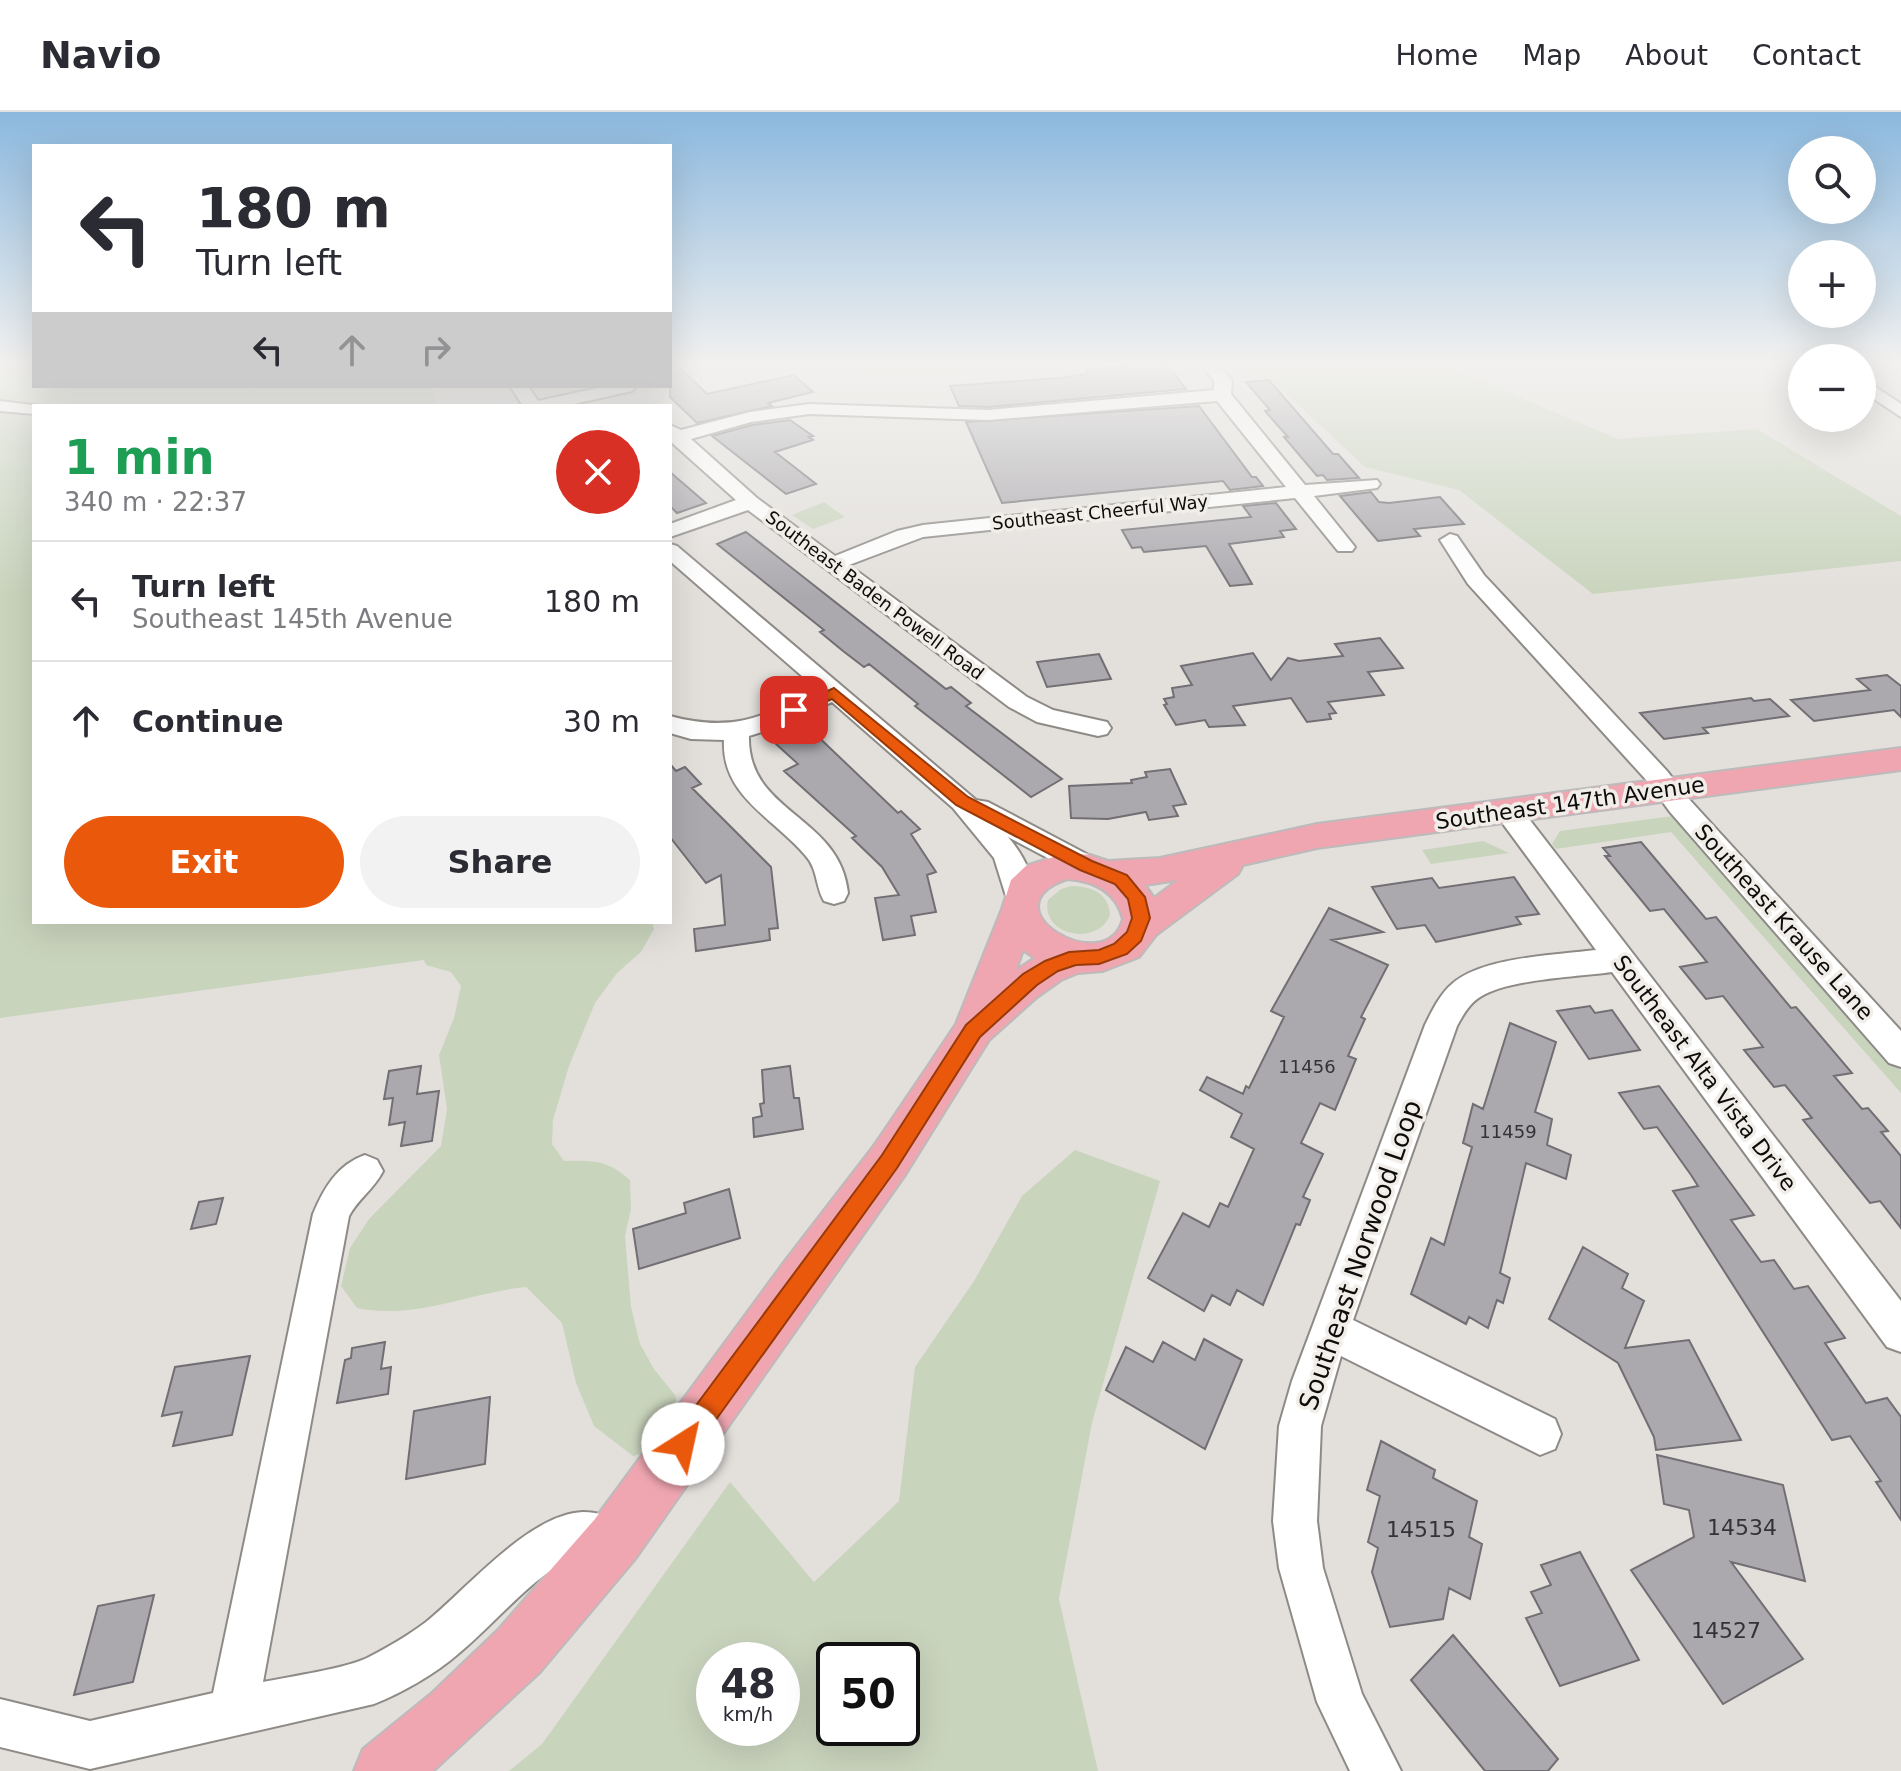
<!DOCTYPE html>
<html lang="en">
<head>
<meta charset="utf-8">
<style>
  body { margin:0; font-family:"DejaVu Sans",sans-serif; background:#f2f2f3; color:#2b2b33; height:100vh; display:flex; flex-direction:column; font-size:30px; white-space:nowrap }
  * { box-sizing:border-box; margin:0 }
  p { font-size:26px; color:#7c7c81 }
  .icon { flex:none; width:44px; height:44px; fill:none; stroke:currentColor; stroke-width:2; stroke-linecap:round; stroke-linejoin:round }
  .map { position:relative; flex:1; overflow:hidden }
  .drawer { position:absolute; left:32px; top:292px; width:640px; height:520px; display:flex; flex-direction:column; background:#fff; border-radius:0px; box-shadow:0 8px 32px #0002 }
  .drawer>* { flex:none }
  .hud { position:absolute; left:32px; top:32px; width:640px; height:244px; border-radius:0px; box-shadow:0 8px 32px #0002; background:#fff; color:#2b2b33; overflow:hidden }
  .fabs { position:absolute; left:1788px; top:24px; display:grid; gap:16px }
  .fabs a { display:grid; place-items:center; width:88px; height:88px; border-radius:50%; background:#fff; box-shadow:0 8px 32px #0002; font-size:40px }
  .speed { position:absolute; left:696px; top:1530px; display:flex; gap:16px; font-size:40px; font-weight:700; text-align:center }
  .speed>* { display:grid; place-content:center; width:104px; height:104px; border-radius:50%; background:#fff; box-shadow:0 8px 32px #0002; line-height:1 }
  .speed small { font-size:20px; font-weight:400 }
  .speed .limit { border:4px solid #111; border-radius:12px; background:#fff; color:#111 }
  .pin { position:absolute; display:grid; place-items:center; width:68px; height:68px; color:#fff; margin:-34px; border-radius:16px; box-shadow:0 4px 12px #0006 }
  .me { position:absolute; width:88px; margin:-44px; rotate:35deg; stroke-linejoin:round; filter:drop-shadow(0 0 6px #0008) }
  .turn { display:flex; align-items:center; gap:28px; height:168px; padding:0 32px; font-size:36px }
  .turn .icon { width:104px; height:104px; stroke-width:2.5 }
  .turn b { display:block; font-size:56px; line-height:68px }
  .lanes { display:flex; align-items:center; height:76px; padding:0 32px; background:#0003; justify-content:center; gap:40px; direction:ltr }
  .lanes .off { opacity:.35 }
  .round { display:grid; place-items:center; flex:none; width:84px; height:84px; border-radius:42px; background:#f2f2f3 }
  .summary { display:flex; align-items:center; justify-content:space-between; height:136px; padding:0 32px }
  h1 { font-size:48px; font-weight:700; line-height:60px; color:#1e9e55 }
  .button { display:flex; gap:16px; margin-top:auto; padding:16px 32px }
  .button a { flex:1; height:92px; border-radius:48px; background:#ea580c; color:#fff; font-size:32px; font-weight:700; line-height:92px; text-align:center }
  .button a+a { background:#f2f2f3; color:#2b2b33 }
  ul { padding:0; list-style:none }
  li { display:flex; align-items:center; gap:24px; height:120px; padding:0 32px; border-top:2px solid #e1e1e2 }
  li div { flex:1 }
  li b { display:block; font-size:30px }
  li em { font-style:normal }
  header { display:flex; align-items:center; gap:48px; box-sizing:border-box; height:112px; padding:0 40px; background:#fff; border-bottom:2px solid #e1e1e2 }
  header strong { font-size:38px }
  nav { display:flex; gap:44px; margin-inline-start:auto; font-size:28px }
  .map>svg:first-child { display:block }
  .green { fill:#c9d4bd; fill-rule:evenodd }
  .building { fill:#aba9ae; stroke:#716f73; stroke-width:2 }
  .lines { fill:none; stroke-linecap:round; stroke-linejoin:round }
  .minor-casing { stroke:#8e8b87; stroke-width:4 }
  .major-casing { stroke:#bbb; stroke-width:4 }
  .minor { fill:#fff; fill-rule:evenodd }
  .major { fill:#f0a6b1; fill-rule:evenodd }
  .route { fill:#ea580c; stroke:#983908; stroke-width:2 }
  .labels { text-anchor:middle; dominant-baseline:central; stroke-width:7; stroke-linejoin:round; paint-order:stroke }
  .far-street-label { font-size:18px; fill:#0d0c0b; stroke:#f1eee9 }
  .number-label { font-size:18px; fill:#343334 }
  .street-label { font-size:22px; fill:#0d0c0b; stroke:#f1eee9 }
  .near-number-label { font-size:22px; fill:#343334 }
  .near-street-label { font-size:26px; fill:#0d0c0b; stroke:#f1eee9 }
</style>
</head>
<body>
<header>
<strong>Navio</strong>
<nav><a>Home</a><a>Map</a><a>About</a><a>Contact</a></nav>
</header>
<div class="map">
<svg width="1901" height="1659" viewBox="0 0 1901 1659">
  <rect width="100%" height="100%" fill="#e3e0dc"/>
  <path class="green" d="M0 252H34V274H432L437 294H34V810H652L654 817 641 840 617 861 595 891 569 954 553 1008 552 1032 564 1049C593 1048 608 1048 630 1068L631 1097 625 1124 631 1195 640 1232 654 1257 675 1283 682 1315 663 1336 633 1344 594 1314 576 1271 562 1211 526 1175C469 1181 414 1208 357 1196L341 1174 350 1136 369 1107 441 1034 447 997 439 943 454 906 461 874 451 860 426 853 424 848 0 906Z
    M864 252H1045L939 263 874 266Z
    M1222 252H1441L1618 327 1757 317 1901 404V449L1593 482 1459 378 1365 355 1271 267Z
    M824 390 845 405 813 417 792 403Z
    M1673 704 1901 959V981L1671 720 1556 737 1552 732 1560 719Z
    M1483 729 1509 741 1431 752 1422 738Z
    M1071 774C1091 774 1109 781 1110 803 1098 835 1040 824 1048 788L1061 777Z
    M1075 1038 1160 1069 1092 1311 1059 1487 1098 1659H509L542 1632 730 1370 814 1470 899 1389 915 1255 974 1169 1022 1084ZM782 1548V1616H714V1548ZM902 1548V1616H834V1548Z"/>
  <path class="building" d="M670 252H676L707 282 794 263 813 280 768 291 772 294 697 311 670 285Z
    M1123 252H1167L1186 277 988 295 959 294 950 274 1060 266 1088 262 1086 258 1125 255Z
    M1269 268 1333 342H1338L1359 366 1327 368 1323 363 1317 364 1284 325H1288L1265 299 1270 298 1246 270Z
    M1199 294 1252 365H1256L1263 374 1230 378 1223 369 1002 391 966 310Z
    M790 308 813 324 809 325 813 328 775 340 816 372 786 382 712 324 752 313Z
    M670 360 706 391 677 401 670 394Z
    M1371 380 1379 390 1389 391 1440 385 1464 412 1414 417 1420 424 1378 429 1340 384Z
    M1276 391 1296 417 1280 419 1284 425 1229 432 1252 472 1230 474 1206 434 1144 440 1141 435 1132 436 1122 418 1251 405 1243 394Z
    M746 420 946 577 951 575 971 591 966 594 1062 667 1031 685 915 594 918 592 869 552 864 555 843 539 820 520 824 518 717 432Z
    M1380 526 1403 556 1368 560 1384 583 1328 590 1336 601 1329 602 1331 607 1307 610 1291 586 1233 594 1245 613 1209 615 1205 608 1176 613 1164 593 1167 592 1164 587 1174 585 1172 576 1192 573 1181 554 1253 541 1271 568 1288 546 1299 549 1343 544 1335 532Z
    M1099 542 1111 567 1047 575 1037 550Z
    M1887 563 1901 574V605L1894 598 1814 609 1791 588 1870 578 1857 567Z
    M1751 586 1754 589 1770 587 1789 604 1703 616 1708 621 1664 627 1640 601Z
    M809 616 898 701 901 699 920 717 911 722 936 760 927 763 936 800 911 804 915 823 883 828 875 786 899 783 882 755 852 726 856 724 784 659 798 652 776 632Z
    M670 652 676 659 685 655 701 672 692 676 771 755 778 816 769 817 770 828 696 839 694 817 725 813 721 763 706 771 670 725Z
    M1170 657 1186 692 1173 694 1178 704 1149 708 1146 700 1108 707 1071 706 1069 674 1132 671 1131 668 1147 665 1145 660Z
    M1641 730 1706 807 1716 805 1791 896 1796 895 1852 961 1834 964 1862 997 1868 996 1888 1019 1881 1020 1901 1044V1116L1880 1089 1870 1091 1803 1008 1812 1006 1785 973 1774 975 1744 938 1763 935 1723 884 1706 887 1680 855 1707 850 1664 797 1650 799 1605 744H1610L1603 736Z
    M1514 765 1539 802 1516 805 1521 812 1436 830 1425 813 1397 817 1372 775 1432 766 1439 776Z
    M1329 796 1383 820 1332 828 1388 853 1361 905 1365 907 1348 944 1356 947 1335 998 1320 991 1301 1031 1323 1042 1303 1085 1310 1088 1300 1113 1296 1112 1263 1193 1237 1178 1230 1193 1212 1183 1204 1199 1148 1166 1183 1101 1209 1115 1220 1091 1228 1095 1254 1037 1231 1025 1242 1002 1200 978 1207 965 1243 982 1246 974 1249 976 1284 905 1271 899Z
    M1590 894 1595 901 1612 898 1640 938 1589 947 1557 899Z
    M1510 911 1556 930 1535 1000 1552 1007 1547 1033 1571 1043 1566 1067 1526 1051 1500 1161 1510 1166 1503 1191 1497 1188 1488 1216 1469 1205 1466 1212 1411 1182 1431 1126 1444 1133 1472 1035 1463 1031 1473 992 1483 997Z
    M421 954 417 982 439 979 432 1029 401 1034 405 1010 389 1013 393 986 384 987 389 959Z
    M790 954 794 986H799L803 1017 754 1025 753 1006 762 1004 760 992 764 991 762 958Z
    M1659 974 1754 1103 1731 1108 1761 1150 1774 1148 1794 1177 1808 1174 1845 1226 1825 1231 1866 1291 1887 1286 1901 1305V1408L1876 1370 1881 1369 1850 1324 1832 1328 1673 1079 1698 1074 1691 1063 1657 1015 1644 1017 1619 981Z
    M729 1077 740 1126 639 1157 633 1117 686 1101 684 1091Z
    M223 1086 216 1112 191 1117 199 1090Z
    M1583 1135 1628 1162 1622 1176 1644 1189 1625 1236 1689 1228 1741 1328 1656 1338 1654 1325 1618 1251 1549 1207Z
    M1204 1227 1242 1248 1205 1337 1106 1278 1126 1235 1153 1250 1163 1230 1195 1248Z
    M385 1230 381 1257 391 1255 388 1282 337 1291 345 1248 351 1246 352 1236Z
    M250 1244 232 1323 173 1334 182 1300 162 1304 175 1255Z
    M490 1285 485 1352 406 1367 414 1299Z
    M1381 1329 1435 1358 1433 1366 1477 1389 1469 1425 1482 1432 1470 1487 1449 1476 1443 1507 1390 1515 1372 1460 1378 1436 1368 1430 1380 1384 1367 1378Z
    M1657 1343 1783 1373 1805 1469 1731 1450 1803 1547 1723 1592 1631 1458 1694 1425 1689 1398 1664 1392Z
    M1580 1440 1639 1548 1560 1574 1526 1506 1542 1501 1531 1480 1551 1473 1541 1453Z
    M154 1483 133 1570 74 1583 98 1494Z
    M1453 1523 1558 1647 1548 1659H1485L1411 1568Z"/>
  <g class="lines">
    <g class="minor-casing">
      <path id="minor" d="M1201 252H1218L1232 269 1231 282 1305 373 1377 368 1380 372 1377 376 1314 384 1355 435 1352 439H1338L1295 386 923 425 849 453 1027 585 1053 598 1107 610 1111 616 1107 622 1098 624 1037 610 1009 595 748 398 670 425V412L736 388 670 329V313L681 318 750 300 809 292 988 298 1214 278V269ZM1217 289 1286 375 923 413 897 419 835 444 757 386 691 327 751 310 809 302 988 308Z
        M1862 266 1901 292V305L1862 279Z
        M510 274H528L538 289 607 274 635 275 632 279 565 294H523Z
        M0 289 41 294H34V302L0 299Z
        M1450 422 1457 424 1484 463 1667 659 1688 686 1901 919V955L1889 951 1670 700 1649 671 1468 472 1440 428Z
        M670 432 677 434 976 688 988 690 1096 747 1100 754 1096 761 1086 764 1076 761 1008 725C1023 742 1042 775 1030 797L1020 800 1010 797 994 746 953 696 832 590 784 613 749 624C747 702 840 703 848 781L844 789 834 792 824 789C815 773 818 757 805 743 774 706 721 684 724 628L691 627 670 621V604C733 621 762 605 818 578L670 449Z
        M1509 692 1519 694 1901 1189V1240L1887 1235 1612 860C1577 865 1508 867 1480 885 1469 892 1463 903 1457 914L1353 1208 1555 1307 1561 1322 1555 1337 1540 1343 1341 1244 1321 1314 1317 1409 1323 1456 1362 1582 1401 1659H1350L1317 1590 1279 1456 1273 1409 1279 1314 1292 1269 1425 913C1432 899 1440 882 1452 872 1482 845 1556 843 1596 838L1495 701 1499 694Z
        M365 1043 377 1048 383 1059C374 1077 358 1087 349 1104L263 1570C288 1565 349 1556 369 1545 388 1535 409 1523 426 1510 467 1477 529 1402 583 1400 599 1400 616 1406 630 1412L637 1427 630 1442C605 1453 586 1437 565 1449 525 1473 494 1512 458 1542 435 1562 402 1581 374 1592L90 1657 0 1635V1587L90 1609 213 1581 313 1102C324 1076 337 1053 365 1043Z"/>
    </g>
    <g class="major-casing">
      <path id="major" d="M1901 636V658L1317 736 1243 753 1238 762 1156 823 1139 845 1103 859 1078 861 1061 868 1037 885 989 928 905 1063 635 1447 540 1560 433 1659H354L363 1637 432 1581 498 1518 595 1407 785 1149 873 1035 928 954 956 912 1002 797 1011 768 1026 754 1066 741 1090 743 1108 749 1160 746 1317 712ZM1067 767C1094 769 1116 779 1123 807 1107 869 983 796 1067 767ZM1178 768 1154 786 1145 773ZM1023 838 1035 846 1016 858Z"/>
    </g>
    <use href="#minor" class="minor"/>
    <use href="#major" class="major"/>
  </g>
  <linearGradient id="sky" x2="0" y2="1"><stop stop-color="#8bb8de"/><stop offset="0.52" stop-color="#f2f1ef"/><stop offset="1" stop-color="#f2f1ef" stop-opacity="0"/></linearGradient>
  <rect width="1901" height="484" fill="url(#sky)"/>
  <path class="route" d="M834 576 968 685 1092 749 1127 763 1145 785 1150 806 1141 829 1127 842 1099 852 1076 853 1058 859 1037 873 980 925 897 1056 692 1341 683 1344 674 1341 670 1332 674 1323 882 1043 966 913 1023 862 1045 849 1069 840 1099 838 1114 832 1127 820 1132 806 1128 787 1115 772 1080 758 956 693 832 587 794 603 787 598Z"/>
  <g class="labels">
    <g class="far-street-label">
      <text transform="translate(1100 400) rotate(-6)">Southeast Cheerful Way</text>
      <text transform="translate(875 483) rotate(37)">Southeast Baden Powell Road</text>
    </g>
    <g class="number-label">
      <text x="1307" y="954">11456</text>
      <text x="1508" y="1019">11459</text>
    </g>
    <g class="street-label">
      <text transform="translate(1570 691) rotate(-8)">Southeast 147th Avenue</text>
      <text transform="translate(1784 810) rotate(48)">Southeast Krause Lane</text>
      <text transform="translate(1705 961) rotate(53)">Southeast Alta Vista Drive</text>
    </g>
    <g class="near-number-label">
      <text x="1742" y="1415">14534</text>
      <text x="1421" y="1417">14515</text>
      <text x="1726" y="1518">14527</text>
    </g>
    <g class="near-street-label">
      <text transform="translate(1360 1143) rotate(-71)">Southeast Norwood Loop</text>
    </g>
  </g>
</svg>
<div class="fabs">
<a><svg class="icon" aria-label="search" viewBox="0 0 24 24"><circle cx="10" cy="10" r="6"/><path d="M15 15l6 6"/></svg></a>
<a>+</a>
<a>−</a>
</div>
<div class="speed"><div>48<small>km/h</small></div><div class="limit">50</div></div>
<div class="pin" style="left:794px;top:598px;background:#d93025"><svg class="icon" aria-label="arrive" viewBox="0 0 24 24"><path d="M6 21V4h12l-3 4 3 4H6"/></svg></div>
<svg class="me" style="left:683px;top:1332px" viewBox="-20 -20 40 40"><circle r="19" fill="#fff"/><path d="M0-13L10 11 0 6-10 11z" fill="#ea580c"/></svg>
<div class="hud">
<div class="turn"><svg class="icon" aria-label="left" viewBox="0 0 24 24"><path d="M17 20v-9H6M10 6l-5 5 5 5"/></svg><div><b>180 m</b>Turn left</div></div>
<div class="lanes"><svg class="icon" aria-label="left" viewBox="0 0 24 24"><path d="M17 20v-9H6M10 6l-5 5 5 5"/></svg><svg class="icon off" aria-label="ahead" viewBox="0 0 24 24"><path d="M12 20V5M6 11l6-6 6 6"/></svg><svg class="icon off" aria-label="right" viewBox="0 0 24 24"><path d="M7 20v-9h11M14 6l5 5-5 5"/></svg></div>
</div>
<section class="drawer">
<div class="summary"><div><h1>1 min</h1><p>340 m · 22:37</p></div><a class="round" style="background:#d93025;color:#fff"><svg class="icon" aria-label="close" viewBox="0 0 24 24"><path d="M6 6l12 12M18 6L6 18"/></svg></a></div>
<ul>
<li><svg class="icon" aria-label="left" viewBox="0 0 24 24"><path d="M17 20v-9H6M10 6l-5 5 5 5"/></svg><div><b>Turn left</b><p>Southeast 145th Avenue</p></div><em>180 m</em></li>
<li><svg class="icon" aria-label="ahead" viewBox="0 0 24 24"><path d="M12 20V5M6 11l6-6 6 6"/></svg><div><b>Continue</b></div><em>30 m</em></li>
</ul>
<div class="button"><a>Exit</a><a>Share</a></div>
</section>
</div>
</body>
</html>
